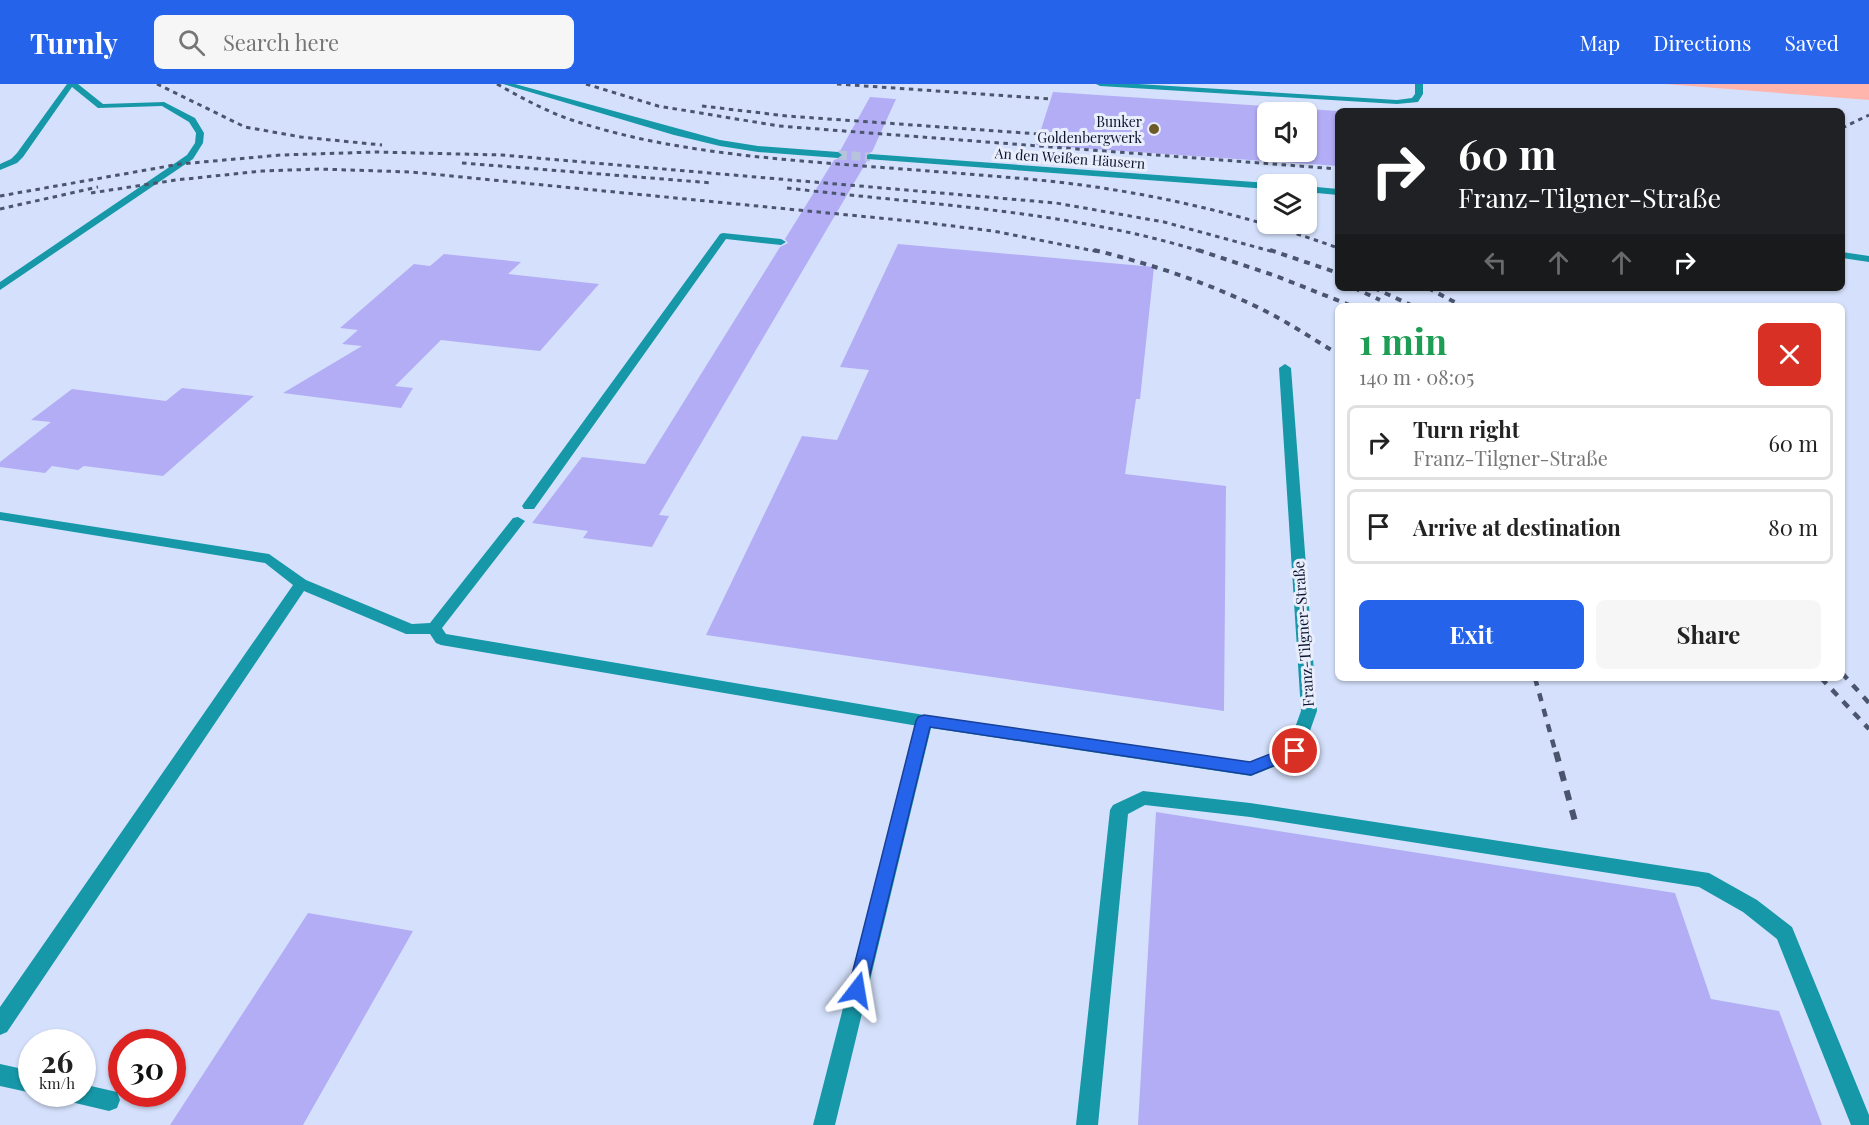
<!DOCTYPE html>
<html lang="en">
<head>
<meta charset="utf-8">
<style>
  body { margin:0; font-family:"Playfair Display",serif; background:#f6f6f6; color:#222; height:100vh; display:flex; flex-direction:column; font-size:22px; white-space:nowrap }
  * { box-sizing:border-box; margin:0 }
  p { font-size:20px; color:#767676 }
  .icon { flex:none; width:33px; height:33px; fill:none; stroke:currentColor; stroke-width:2; stroke-linecap:round; stroke-linejoin:round }
  .map { position:relative; flex:1; overflow:hidden }
  .panel { position:absolute; left:1335px; top:219px; width:510px; height:378px; display:flex; flex-direction:column; background:#fff; border-radius:9px; box-shadow:0 2px 4px #0004 }
  .panel>* { flex:none }
  .guide { position:absolute; left:1335px; top:24px; width:510px; height:183px; border-radius:9px; box-shadow:0 2px 4px #0004; background:#202124; color:#fff; overflow:hidden }
  .fabs { position:absolute; left:1257px; top:18px; display:grid; gap:12px }
  .fabs a { display:grid; place-items:center; width:60px; height:60px; border-radius:9px; background:#fff; box-shadow:0 2px 4px #0004; font-size:30px }
  .speed { position:absolute; left:18px; top:945px; display:flex; gap:12px; font-size:30px; font-weight:700; text-align:center }
  .speed>* { display:grid; place-content:center; width:78px; height:78px; border-radius:50%; background:#fff; box-shadow:0 2px 4px #0004; line-height:1 }
  .speed small { font-size:15px; font-weight:400 }
  .speed .limit { border:9px solid #d22; background:#fff; color:#111 }
  .pin { position:absolute; display:grid; place-items:center; width:51px; height:51px; color:#fff; margin:-26px; border:3px solid #fff; border-radius:50%; box-shadow:0 2px 6px #0007 }
  .me { position:absolute; width:66px; margin:-33px; rotate:14deg; stroke-linejoin:round; filter:drop-shadow(0 0 4px #0008) }
  .turn { display:flex; align-items:center; gap:21px; height:126px; padding:0 24px; font-size:27px }
  .turn .icon { width:78px; height:78px; stroke-width:2.5 }
  .turn b { display:block; font-size:42px; line-height:51px }
  .lanes { display:flex; align-items:center; height:57px; padding:0 24px; background:#0003; justify-content:center; gap:30px; direction:ltr }
  .lanes .off { opacity:.35 }
  .round { display:grid; place-items:center; flex:none; width:63px; height:63px; border-radius:9px; background:#f6f6f6 }
  .headline { display:flex; align-items:center; justify-content:space-between; height:102px; padding:0 24px }
  h1 { font-size:36px; font-weight:700; line-height:45px; color:#1e9e55 }
  .button { display:flex; gap:12px; margin-top:auto; padding:12px 24px }
  .button a { flex:1; height:69px; border-radius:9px; background:#2563eb; color:#fff; font-size:24px; font-weight:700; line-height:69px; text-align:center }
  .button a+a { background:#f6f6f6; color:#222 }
  ul { padding:0; list-style:none }
  li { display:flex; align-items:center; gap:18px; height:75px; margin:0 12px 9px; padding:0 12px; border:3px solid #e0e0e0; border-radius:9px }
  li div { flex:1 }
  li b { display:block; font-size:22px }
  li em { font-style:normal }
  header { display:flex; align-items:center; gap:36px; box-sizing:border-box; height:84px; padding:0 30px; background:#2563eb; color:#fff }
  header strong { font-size:28px }
  nav { display:flex; gap:33px; margin-inline-start:auto; font-size:21px }
  .search { width:420px; height:54px; background:#f6f6f6; display:flex; align-items:center; gap:15px; box-sizing:border-box; padding:0 21px; border-radius:9px; color:#767676; font-size:22px }
  .map>svg:first-child { display:block }
  .green { fill:#ffb5ab }
  .building { fill:#b3adf5; fill-rule:evenodd }
  .lines { fill:none; stroke-linecap:round; stroke-linejoin:round }
  .tertiary-tunnel { stroke:#b7c2dc; stroke-width:9; stroke-dasharray:9 4.5; stroke-linecap:butt }
  .service { fill:#1698a8; fill-rule:evenodd }
  .minor { fill:#1698a8; fill-rule:evenodd }
  .tertiary { fill:#1698a8; fill-rule:evenodd }
  .rail-far3 { stroke:#4c556e; stroke-width:3; stroke-dasharray:4.5 4.5; stroke-linecap:butt }
  .rail-far2 { stroke:#4c556e; stroke-width:4; stroke-dasharray:6 6; stroke-linecap:butt }
  .rail-far1 { stroke:#4c556e; stroke-width:4.5; stroke-dasharray:8 8; stroke-linecap:butt }
  .rail { stroke:#4c556e; stroke-width:6; stroke-dasharray:10 10; stroke-linecap:butt }
  .route { fill:#2563eb; stroke:#184099; stroke-width:1.5 }
  .poi-dot { fill:#6d5a28; stroke:#e8eefc; stroke-width:2 }
  .labels { text-anchor:middle; dominant-baseline:central; stroke-width:6; stroke-linejoin:round; paint-order:stroke }
  .far-poi-label { font-size:14px; fill:#0a122a; stroke:#e8eefc; text-anchor:end }
  .far-street-label { font-size:14px; fill:#0a122a; stroke:#e8eefc }
  .street-label { font-size:15px; fill:#0a122a; stroke:#e8eefc }
</style>
</head>
<body>
<header>
<strong>Turnly</strong>
<div class="search"><svg class="icon" aria-label="search" viewBox="0 0 24 24"><circle cx="10" cy="10" r="6"/><path d="M15 15l6 6"/></svg>Search here</div>
<nav><a>Map</a><a>Directions</a><a>Saved</a></nav>
</header>
<div class="map">
<svg width="1869" height="1041" viewBox="0 0 1869 1041">
  <rect width="100%" height="100%" fill="#d5e1fc"/>
  <path class="green" d="M1664 0H1869V16Z"/>
  <path class="building" d="M1053 8 1338 27V82L1036 61ZM1268 28H1306V68H1268Z
    M870 13 896 15 872 68 865 70V75L867 77 659 431 669 432 652 463 583 454 588 447 532 439 582 373 645 380 780 163 788 159 785 155 834 76 843 73 840 67Z
    M898 160 1154 183 1140 315H1136L1125 390 1226 402 1224 627 706 551 802 352 837 356 869 286 840 283Z
    M444 170 521 178 508 190 599 200 540 267 441 256 395 302 413 304 401 324 283 309 362 262 342 260 358 246 340 244 414 180 430 182Z
    M182 304 254 312 163 392 84 382 78 386 52 382 45 389 0 383V378L51 338 31 336 72 305 166 317Z
    M1156 728 1675 809 1711 915 1779 927 1822 1041H1138Z
    M308 829 413 847 303 1041H170Z"/>
  <g class="lines">
    <path class="tertiary-tunnel" d="M838 71 870 73"/>
    <path class="service" d="M67 0H78L103 20 164 18 195 34 204 49 203 59 193 75 0 206V198L187 71 195 59 196 49 189 38 162 22 98 24 72 3 23 73 17 79 0 86V80L11 75 17 69Z
      M1096 0H1138L1397 16 1412 14 1415 10V0H1423V10L1418 18 1397 20 1100 2Z
      M723 149 781 155 786 158 781 161 726 155 534 425H524L522 422 524 419 720 150Z
      M0 428 269 470 306 496 412 540 430 539 513 434 518 433 525 437 442 544 446 550 924 631 930 632 932 637 930 642 924 643 441 561 436 559 430 550H406L304 507 7 948 0 951V923L293 501 265 479 0 436Z
      M1143 707 1250 719 1709 789 1757 816 1792 843 1869 1031V1041H1851L1777 855 1743 828 1699 803 1250 733 1145 721 1128 730 1098 1041H1076L1110 726 1113 721Z
      M0 980 32 987V1009L0 1002Z
      M82 1000 117 1008 120 1016 117 1024 109 1027 71 1018 68 1010H82Z"/>
    <path class="minor" d="M1285 280 1291 284 1317 627 1301 672 1251 692 931 644 835 1041H813L918 632 924 631 1250 678 1288 663 1301 627 1279 284Z"/>
    <path class="tertiary" d="M503 0H515L720 56 758 62 838 68 842 71 838 74 758 68 720 62 674 51Z
      M870 70 1268 99 1272 100H1268V105L867 75V71Z
      M1306 102 1338 105V111L1306 108Z
      M1842 168 1869 172V178L1842 174Z"/>
    <path class="rail-far3" d="M157 0 245 43 301 53 382 61
      M497 0C520 13 542 25 566 34 635 58 708 68 780 75 866 83 952 88 1038 96 1141 106 1241 129 1338 164
      M586 0 658 22 779 42 1338 85
      M837 0 1052 15
      M702 22 787 32 1039 50
      M1842 44 1869 31
      M462 79 713 99
      M787 104C927 121 1068 126 1203 168
      M91 109 176 96 262 87 319 85 411 88 920 138 993 147 1100 168
      M0 112 180 80 281 71 376 68 502 71 1056 119 1164 138 1274 168
      M0 125 98 103"/>
    <path class="rail-far2" d="M1094 166C1155 181 1215 201 1271 230 1294 242 1316 257 1338 270
      M1198 166 1276 192 1352 222
      M1270 166 1338 189
      M1354 204 1380 216
      M1374 204 1413 222
      M1428 204 1462 222"/>
    <path class="rail-far1" d="M1842 589 1869 619
      M1535 594 1556 670
      M1821 594 1869 645"/>
    <path class="rail" d="M1556 668 1576 741"/>
  </g>
  <path class="route" d="M924 631 1250 678 1295 660 1300 662 1303 667 1300 671 1251 691 930 643 866 906 864 913 857 915 850 913 848 906 916 637 918 633Z"/>
  <circle class="poi-dot" cx="1154" cy="45" r="6"/>
  <g class="labels">
    <g class="far-poi-label">
      <text x="1142" y="37">Bunker<tspan x="1142" dy="16">Goldenbergwerk</tspan></text>
    </g>
    <g class="far-street-label">
      <text transform="translate(1070 74) rotate(4)">An den Weißen Häusern</text>
    </g>
    <g class="street-label">
      <text transform="translate(1303 550) rotate(-94)">Franz-Tilgner-Straße</text>
    </g>
  </g>
</svg>
<div class="fabs">
<a><svg class="icon" aria-label="sound" viewBox="0 0 24 24"><path d="M4 9h4l5-4v14l-5-4H4zM17 9q2 3 0 6"/></svg></a>
<a><svg class="icon" aria-label="layers" viewBox="0 0 24 24"><path d="M12 4l9 5-9 5-9-5zM3 14l9 5 9-5"/></svg></a>
</div>
<div class="speed"><div>26<small>km/h</small></div><div class="limit">30</div></div>
<div class="pin" style="left:1295px;top:667px;background:#d93025"><svg class="icon" aria-label="arrive" viewBox="0 0 24 24"><path d="M6 21V4h12l-3 4 3 4H6"/></svg></div>
<svg class="me" style="left:857px;top:906px" viewBox="-20 -20 40 40"><path d="M0-17L14 15 0 8-14 15z" fill="#2563eb" stroke="#fff" stroke-width="4"/></svg>
<div class="guide">
<div class="turn"><svg class="icon" aria-label="right" viewBox="0 0 24 24"><path d="M7 20v-9h11M14 6l5 5-5 5"/></svg><div><b>60 m</b>Franz-Tilgner-Straße</div></div>
<div class="lanes"><svg class="icon off" aria-label="left" viewBox="0 0 24 24"><path d="M17 20v-9H6M10 6l-5 5 5 5"/></svg><svg class="icon off" aria-label="ahead" viewBox="0 0 24 24"><path d="M12 20V5M6 11l6-6 6 6"/></svg><svg class="icon off" aria-label="ahead" viewBox="0 0 24 24"><path d="M12 20V5M6 11l6-6 6 6"/></svg><svg class="icon" aria-label="right" viewBox="0 0 24 24"><path d="M7 20v-9h11M14 6l5 5-5 5"/></svg></div>
</div>
<section class="panel">
<div class="headline"><div><h1>1 min</h1><p>140 m · 08:05</p></div><a class="round" style="background:#d93025;color:#fff"><svg class="icon" aria-label="close" viewBox="0 0 24 24"><path d="M6 6l12 12M18 6L6 18"/></svg></a></div>
<ul>
<li><svg class="icon" aria-label="right" viewBox="0 0 24 24"><path d="M7 20v-9h11M14 6l5 5-5 5"/></svg><div><b>Turn right</b><p>Franz-Tilgner-Straße</p></div><em>60 m</em></li>
<li><svg class="icon" aria-label="arrive" viewBox="0 0 24 24"><path d="M6 21V4h12l-3 4 3 4H6"/></svg><div><b>Arrive at destination</b></div><em>80 m</em></li>
</ul>
<div class="button"><a>Exit</a><a>Share</a></div>
</section>
</div>
</body>
</html>
